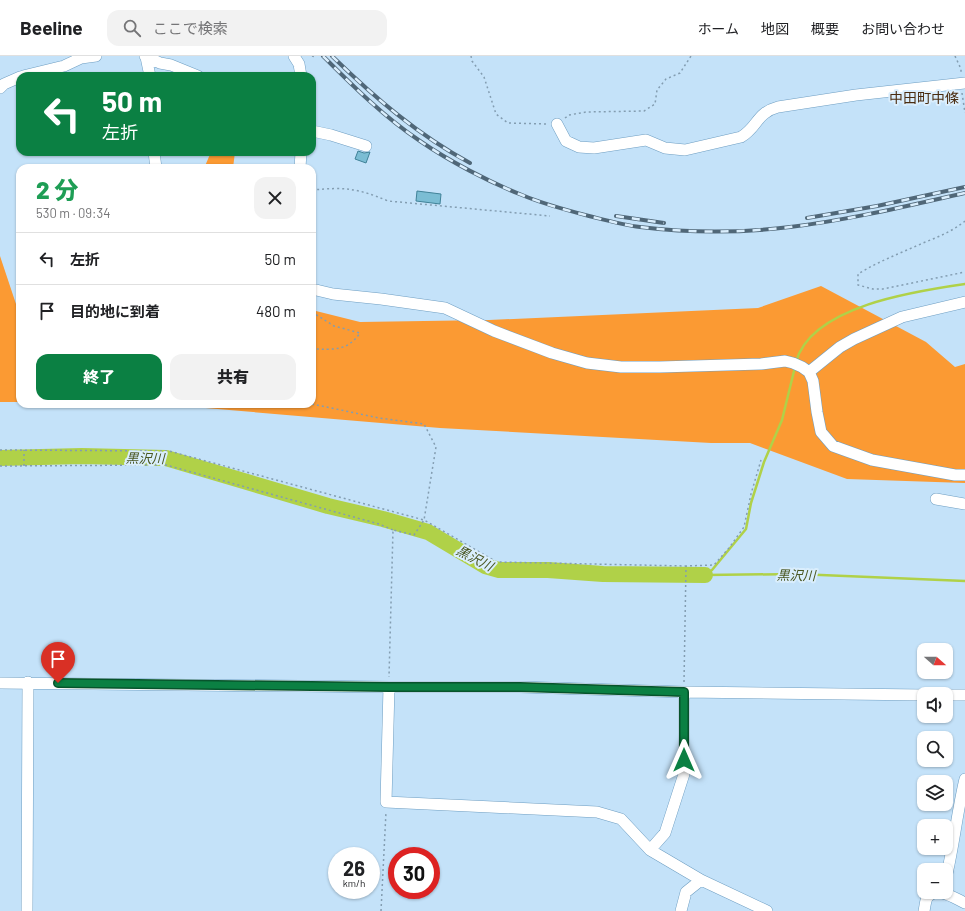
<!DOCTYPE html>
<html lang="ja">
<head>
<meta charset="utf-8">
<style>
  body { margin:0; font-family:Barlow,"Noto Sans JP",sans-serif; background:#f2f2f2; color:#202124; height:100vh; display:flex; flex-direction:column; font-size:15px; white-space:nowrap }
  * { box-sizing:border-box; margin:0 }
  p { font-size:13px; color:#757577 }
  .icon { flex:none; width:22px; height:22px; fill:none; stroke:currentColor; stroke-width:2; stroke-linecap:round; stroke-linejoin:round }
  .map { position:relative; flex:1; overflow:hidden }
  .sheet { position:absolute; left:16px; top:108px; width:300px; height:244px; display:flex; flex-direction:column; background:#fff; border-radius:12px; box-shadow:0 1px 3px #0004 }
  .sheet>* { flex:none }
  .hud { position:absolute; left:16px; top:16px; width:300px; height:84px; border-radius:12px; box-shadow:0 1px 3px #0004; background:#0b8043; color:#fff; overflow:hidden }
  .needle { width:26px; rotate:111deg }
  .controls { position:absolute; left:917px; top:587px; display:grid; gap:8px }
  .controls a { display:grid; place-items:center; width:36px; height:36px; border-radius:8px; background:#fff; box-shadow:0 1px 3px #0004; font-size:20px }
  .speed { position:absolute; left:328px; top:791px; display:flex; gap:8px; font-size:20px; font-weight:700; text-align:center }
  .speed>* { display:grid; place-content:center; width:52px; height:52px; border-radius:50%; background:#fff; box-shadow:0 1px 3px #0004; line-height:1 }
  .speed small { font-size:10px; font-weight:400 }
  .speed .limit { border:6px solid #d22; background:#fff; color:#111 }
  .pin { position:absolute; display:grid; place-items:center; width:34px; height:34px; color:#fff; margin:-41px -17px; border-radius:50% 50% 50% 0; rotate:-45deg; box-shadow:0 0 4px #0007 }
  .pin .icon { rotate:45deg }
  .me { position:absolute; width:44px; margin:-22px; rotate:0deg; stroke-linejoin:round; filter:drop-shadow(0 0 3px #0008) }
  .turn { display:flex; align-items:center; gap:14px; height:84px; padding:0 20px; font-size:18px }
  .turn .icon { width:52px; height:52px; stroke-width:2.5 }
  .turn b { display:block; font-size:28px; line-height:34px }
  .round { display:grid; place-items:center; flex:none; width:42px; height:42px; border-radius:12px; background:#f2f2f2 }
  .head { display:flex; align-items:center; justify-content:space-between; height:68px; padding:0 20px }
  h1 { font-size:24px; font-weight:800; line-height:30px; color:#1e9e55 }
  .cta { display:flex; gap:8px; margin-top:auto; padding:8px 20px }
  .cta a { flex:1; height:46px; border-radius:12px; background:#0b8043; color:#fff; font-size:16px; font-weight:800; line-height:46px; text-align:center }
  .cta a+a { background:#f2f2f2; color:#202124 }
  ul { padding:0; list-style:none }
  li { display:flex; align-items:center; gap:12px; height:52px; padding:0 20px; border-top:1px solid #e0e0e0 }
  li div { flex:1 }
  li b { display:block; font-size:15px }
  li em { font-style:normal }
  header { display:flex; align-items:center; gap:24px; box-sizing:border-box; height:56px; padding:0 20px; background:#fff; border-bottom:1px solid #e0e0e0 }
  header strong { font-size:19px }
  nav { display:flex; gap:22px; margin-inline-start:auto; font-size:14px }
  .search { width:280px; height:36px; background:#f2f2f2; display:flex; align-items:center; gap:10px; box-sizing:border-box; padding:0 14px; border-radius:12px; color:#757577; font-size:15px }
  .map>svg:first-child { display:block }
  .green { fill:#fb9a33 }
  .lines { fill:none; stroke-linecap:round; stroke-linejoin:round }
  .stream { stroke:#b0d148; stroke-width:2.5 }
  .river { stroke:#b0d148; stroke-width:16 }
  .building { fill:#7bbdd4; stroke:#408298 }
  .minor-casing { stroke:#6e9ec2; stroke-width:12 }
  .path { stroke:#839db1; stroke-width:1.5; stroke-dasharray:2 3; stroke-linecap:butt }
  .minor { stroke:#fff; stroke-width:11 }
  .rail-casing { stroke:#506778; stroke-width:4 }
  .rail { stroke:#daeefd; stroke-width:2.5; stroke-dasharray:8; stroke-linecap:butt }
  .route-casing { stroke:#07532c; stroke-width:10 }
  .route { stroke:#0b8043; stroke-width:7 }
  .labels { text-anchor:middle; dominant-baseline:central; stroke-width:4; stroke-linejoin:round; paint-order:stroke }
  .water-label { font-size:13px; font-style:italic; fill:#4a5723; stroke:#daeefd }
  .quarter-label { font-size:14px; fill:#4a2c10; stroke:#daeefd }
</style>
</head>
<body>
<header>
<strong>Beeline</strong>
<div class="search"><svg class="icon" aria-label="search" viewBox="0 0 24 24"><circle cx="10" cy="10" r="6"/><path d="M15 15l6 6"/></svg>ここで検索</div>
<nav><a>ホーム</a><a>地図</a><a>概要</a><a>お問い合わせ</a></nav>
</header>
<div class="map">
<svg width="965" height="855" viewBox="0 0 965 855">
  <rect width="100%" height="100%" fill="#c4e2f9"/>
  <path class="green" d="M211 96H235L233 112H198L205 110Z
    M0 200 20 260V346H0Z
    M821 230 926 286 955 311 965 308V427L847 423 750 387H711L440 372 170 349 106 348H312V254L360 266 489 264 758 252Z"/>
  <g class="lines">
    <path class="stream" d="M796 306C811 250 916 235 965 228
      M705 519 712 514 746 473 751 447 764 406 782 364 795 311
      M705 519 797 518 965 525"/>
    <path class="river" d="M0 402 82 400 166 402 328 450 383 463 428 476 485 510 499 514H548L603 518 705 519"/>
  </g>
  <path class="building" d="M358 95 364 97 370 96 366 107 355 103Z
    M417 135 441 138 440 148 416 145Z"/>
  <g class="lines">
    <g class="minor-casing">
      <path id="minor" d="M145 0 160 7 171 9 198 20
        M294 0 299 8 301 20
        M146 1 150 20
        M23 20 64 10 81 2 96 0
        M0 32 4 28 20 21
        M557 68 566 85 579 91 594 92 646 84 665 92 685 94 741 81C758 71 756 57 778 51L856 39 965 27
        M312 75 331 79 366 90
        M154 96 156 112
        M300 112 301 96
        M312 233 333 238 381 243 445 252 494 275 552 297 587 307 621 311H660L761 308 785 305 793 307 802 311 809 316 813 325 817 356 821 376 833 390 872 404 955 419H965
        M809 316 840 291 854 283 902 261 965 246
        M936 443 965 448
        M0 627 389 631H520L684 636 924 639
        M389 631 386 746 597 756 621 763 650 794 701 824 767 855
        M946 639H965
        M650 794 665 777 684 718V636
        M946 822C954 789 957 756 965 723
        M27 855 28 626
        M681 855 686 836 701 824
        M924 855C925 851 925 846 927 842 936 829 954 842 965 847"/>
    </g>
    <path class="path" d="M312 0 316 1
      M471 0 472 5 484 21 496 58 508 67 547 68
      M955 0 961 13V17
      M962 37 965 57
      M565 62 569 59 586 56 644 55 655 48 657 34 666 23 680 17 691 0
      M312 134C345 131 357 132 388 145L550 160
      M965 165C953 175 938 181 923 187 901 197 879 205 858 218V229L873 233H883L965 216
      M312 256 334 270 360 277C347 296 333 293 312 293
      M312 348 379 362 424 368 436 391 424 464 414 479 393 474 389 621
      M0 394 169 395 424 464 497 506 686 510
      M0 410 166 409 379 468 393 474
      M24 410V394
      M684 626 686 510 714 509 729 492 744 471 751 438 761 404
      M381 855 386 756"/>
    <use href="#minor" class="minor"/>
    <g class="rail-casing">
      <path id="rail" d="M323 0C353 30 384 61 420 85 449 105 489 126 522 139 543 148 566 154 589 160 605 164 623 169 640 171 689 177 741 177 790 171 849 164 907 150 965 137
        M332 0C374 41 418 79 470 107
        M616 160 664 167
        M807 162 877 150 965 131"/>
    </g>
    <use href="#rail" class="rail"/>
  </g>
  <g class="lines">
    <g class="route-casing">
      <path id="route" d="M58 627 389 631H520L684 636V704"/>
    </g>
    <use href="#route" class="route"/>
  </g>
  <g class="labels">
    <g class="water-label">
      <text transform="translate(145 402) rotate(1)">黒沢川</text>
      <text transform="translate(475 502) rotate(27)">黒沢川</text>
      <text transform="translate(796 519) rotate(1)">黒沢川</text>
    </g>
    <g class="quarter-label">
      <text x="924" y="41">中田町中條</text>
    </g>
  </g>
</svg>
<div class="controls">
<a><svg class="needle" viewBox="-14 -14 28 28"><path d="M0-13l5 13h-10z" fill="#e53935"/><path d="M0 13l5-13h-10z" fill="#757577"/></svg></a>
<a><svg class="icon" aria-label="sound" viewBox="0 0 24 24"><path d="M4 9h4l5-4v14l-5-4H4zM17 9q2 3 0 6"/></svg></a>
<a><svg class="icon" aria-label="search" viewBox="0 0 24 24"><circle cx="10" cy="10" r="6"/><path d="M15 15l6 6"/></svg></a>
<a><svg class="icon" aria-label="layers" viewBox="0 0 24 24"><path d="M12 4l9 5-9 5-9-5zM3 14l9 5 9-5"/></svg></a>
<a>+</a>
<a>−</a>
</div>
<div class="speed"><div>26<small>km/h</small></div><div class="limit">30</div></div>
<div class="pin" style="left:58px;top:627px;background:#d93025"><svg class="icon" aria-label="arrive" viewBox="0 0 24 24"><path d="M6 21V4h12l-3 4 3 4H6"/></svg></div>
<svg class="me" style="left:684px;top:704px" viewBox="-20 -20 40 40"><path d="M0-17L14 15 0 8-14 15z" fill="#0b8043" stroke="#fff" stroke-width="4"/></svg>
<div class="hud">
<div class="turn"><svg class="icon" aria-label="left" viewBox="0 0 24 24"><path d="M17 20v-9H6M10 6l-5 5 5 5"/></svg><div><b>50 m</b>左折</div></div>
</div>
<section class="sheet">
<div class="head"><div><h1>2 分</h1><p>530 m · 09:34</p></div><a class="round"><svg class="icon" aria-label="close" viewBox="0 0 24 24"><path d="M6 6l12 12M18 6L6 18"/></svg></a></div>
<ul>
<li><svg class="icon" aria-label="left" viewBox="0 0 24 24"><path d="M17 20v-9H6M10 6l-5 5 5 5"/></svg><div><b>左折</b></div><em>50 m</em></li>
<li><svg class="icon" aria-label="arrive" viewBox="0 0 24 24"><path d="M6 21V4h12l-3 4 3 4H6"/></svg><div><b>目的地に到着</b></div><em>480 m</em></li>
</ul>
<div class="cta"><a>終了</a><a>共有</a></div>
</section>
</div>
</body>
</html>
